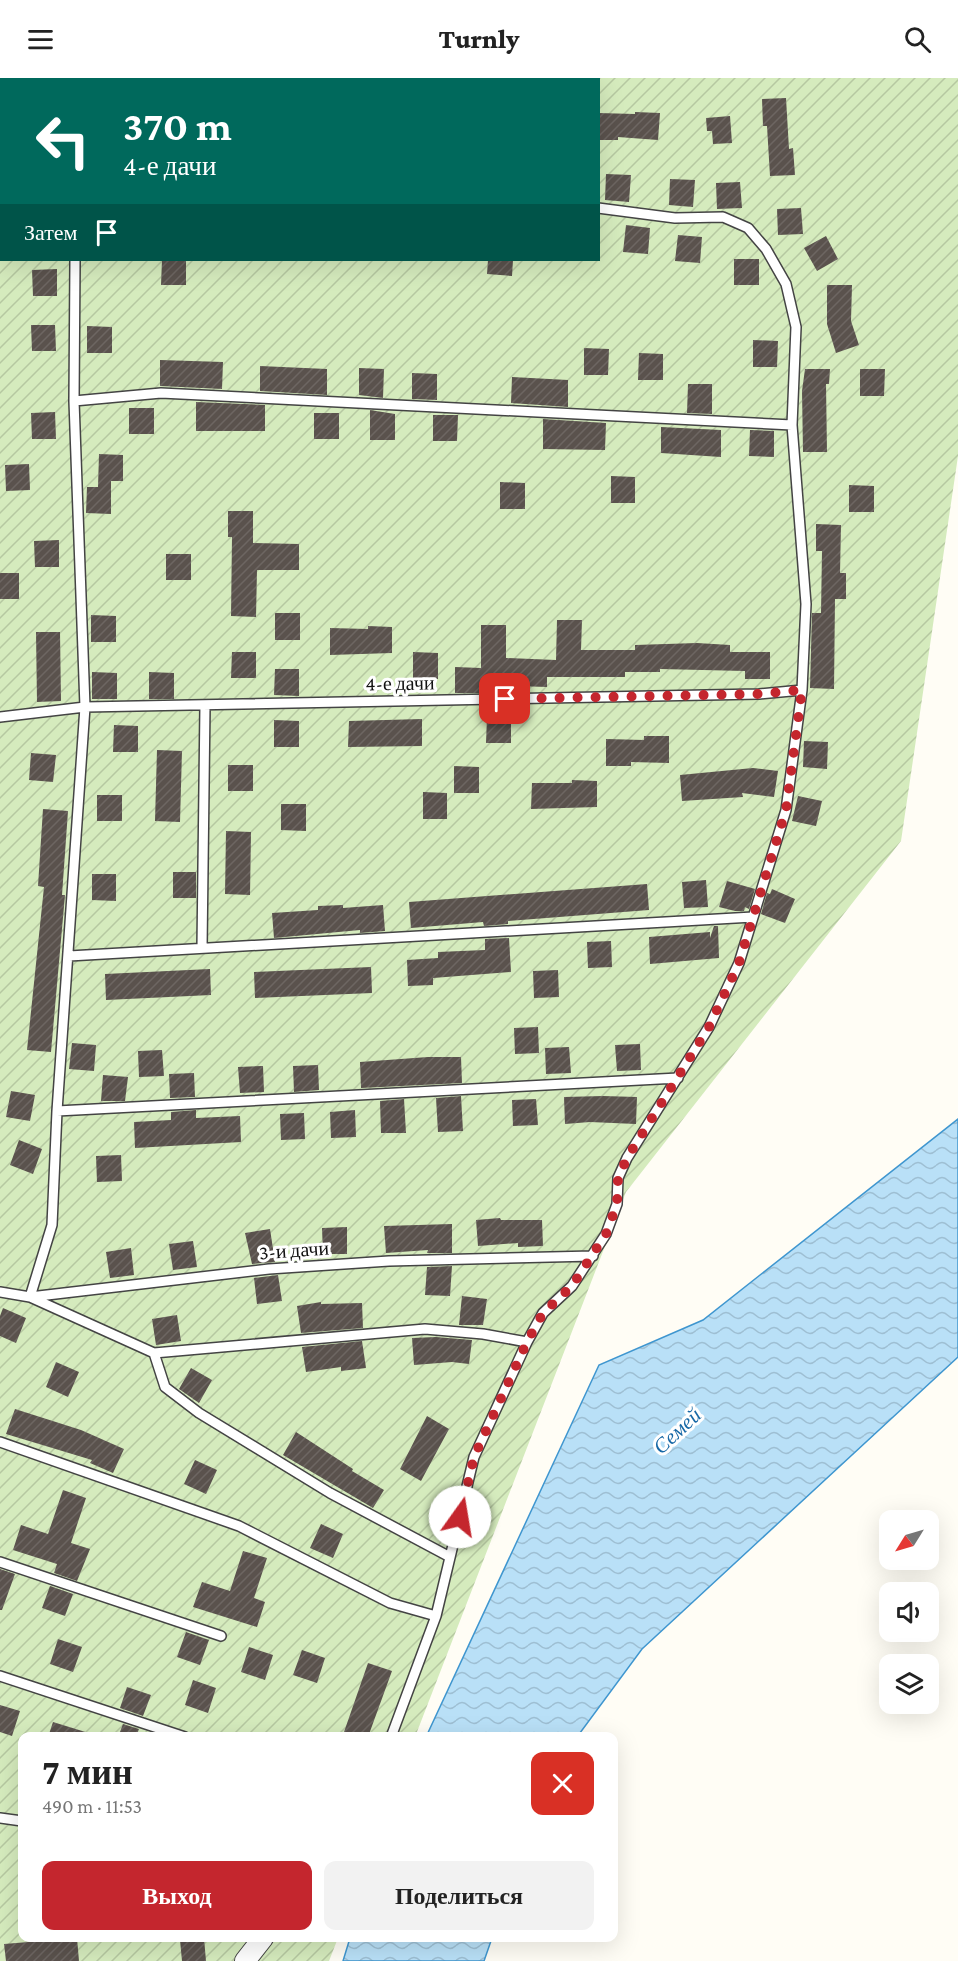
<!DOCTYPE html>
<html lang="ru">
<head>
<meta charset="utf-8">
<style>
  body { margin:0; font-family:"Crimson Pro",serif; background:#f2f2f2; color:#222; height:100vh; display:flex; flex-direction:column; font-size:22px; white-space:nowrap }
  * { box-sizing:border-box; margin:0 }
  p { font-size:20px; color:#767676 }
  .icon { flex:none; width:33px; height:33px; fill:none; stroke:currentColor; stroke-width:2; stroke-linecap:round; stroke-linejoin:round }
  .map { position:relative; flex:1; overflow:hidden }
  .details { position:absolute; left:18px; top:1654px; width:600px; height:210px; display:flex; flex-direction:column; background:#fff; border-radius:12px; box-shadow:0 6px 24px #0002 }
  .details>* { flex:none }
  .top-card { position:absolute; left:0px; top:0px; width:600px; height:183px; box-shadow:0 6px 24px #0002; background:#00695c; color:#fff; overflow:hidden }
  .needle { width:39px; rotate:233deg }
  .buttons { position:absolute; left:879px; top:1432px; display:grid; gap:12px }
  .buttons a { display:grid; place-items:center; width:60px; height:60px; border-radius:12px; background:#fff; box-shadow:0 6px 24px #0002; font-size:30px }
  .pin { position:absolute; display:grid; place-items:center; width:51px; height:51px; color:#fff; margin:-26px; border-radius:12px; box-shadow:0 3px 9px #0006 }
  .me { position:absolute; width:66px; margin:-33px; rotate:13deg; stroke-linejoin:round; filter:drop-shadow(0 0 4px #0008) }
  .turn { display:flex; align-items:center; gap:21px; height:126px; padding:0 24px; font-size:27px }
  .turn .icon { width:78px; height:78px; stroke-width:2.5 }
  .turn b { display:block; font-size:42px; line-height:51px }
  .then { display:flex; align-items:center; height:57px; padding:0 24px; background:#0003; gap:12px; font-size:22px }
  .round { display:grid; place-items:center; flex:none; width:63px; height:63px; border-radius:12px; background:#f2f2f2 }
  .headline { display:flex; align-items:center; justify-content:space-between; height:102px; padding:0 24px }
  h1 { font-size:36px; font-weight:800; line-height:45px }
  .button { display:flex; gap:12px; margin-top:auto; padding:12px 24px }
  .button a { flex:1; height:69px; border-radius:12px; background:#c4262e; color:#fff; font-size:24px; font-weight:800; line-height:69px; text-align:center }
  .button a+a { background:#f2f2f2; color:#222 }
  header { display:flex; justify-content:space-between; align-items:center; height:78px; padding:0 24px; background:#fff; font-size:27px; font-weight:800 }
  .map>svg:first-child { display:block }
  .garden { fill:url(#garden-furrows); fill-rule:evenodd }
  .water { fill:url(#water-waves); stroke:#3f96cf; stroke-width:1.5 }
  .building { fill:url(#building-hatch) }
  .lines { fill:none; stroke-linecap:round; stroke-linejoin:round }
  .service-casing { stroke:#444; stroke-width:12 }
  .minor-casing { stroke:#444; stroke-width:22 }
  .service { stroke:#fff; stroke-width:9 }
  .minor { stroke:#fff; stroke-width:20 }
  .route { stroke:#c4262e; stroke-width:10; stroke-dasharray:0 18 }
  .labels { text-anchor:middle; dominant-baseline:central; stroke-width:6; stroke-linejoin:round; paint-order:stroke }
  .street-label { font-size:20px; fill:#111; stroke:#fff }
  .water-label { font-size:21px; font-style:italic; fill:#1768a6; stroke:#fff }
</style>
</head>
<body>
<header><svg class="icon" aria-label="menu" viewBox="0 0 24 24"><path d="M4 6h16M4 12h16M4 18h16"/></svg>Turnly<svg class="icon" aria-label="search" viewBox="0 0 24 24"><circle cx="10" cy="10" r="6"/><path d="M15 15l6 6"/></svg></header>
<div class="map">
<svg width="958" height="1883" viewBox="0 0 958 1883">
  <defs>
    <pattern id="garden-furrows" width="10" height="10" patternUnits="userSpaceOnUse" patternTransform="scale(1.5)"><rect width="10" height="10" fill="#d5ebbd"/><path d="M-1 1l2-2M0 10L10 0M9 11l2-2" fill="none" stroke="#b6c8a1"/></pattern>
    <pattern id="water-waves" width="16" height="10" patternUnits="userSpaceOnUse" patternTransform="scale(1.5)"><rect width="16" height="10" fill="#b9e0f7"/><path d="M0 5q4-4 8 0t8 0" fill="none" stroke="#9ebfd3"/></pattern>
    <pattern id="building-hatch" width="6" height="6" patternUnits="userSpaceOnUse" patternTransform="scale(1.5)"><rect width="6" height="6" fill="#5a524d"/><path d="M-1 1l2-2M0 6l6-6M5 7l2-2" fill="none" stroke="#6d6662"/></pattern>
  </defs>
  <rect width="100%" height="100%" fill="#fffdf5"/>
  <path class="garden" d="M0 0H958V378L901 763 626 1114 415 1659H22V1860H338L329 1883H0ZM2 2H598V182H2Z"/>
  <path class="water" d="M958 1041V1279L642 1571 577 1659H426L599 1287 703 1242Z
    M350 1860H492L484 1883H343Z"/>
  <path class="building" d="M786 20 789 71 793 70 795 97 770 98 767 48H763L762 21Z
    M635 34 660 35 658 62 618 59V62H598V35L635 36Z
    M730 38 732 65 713 66 712 53H707L706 40Z
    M606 96 631 97 629 124 605 122Z
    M670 101 695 102 693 129 669 127Z
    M740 104 742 130 717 131 716 105Z
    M801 130 803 156 778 157 777 131Z
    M626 147 650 150 648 176 623 174Z
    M678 157 702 159 700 185 675 183Z
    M826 158 838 181 817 193 804 170Z
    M734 181H759V207H734Z
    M162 182H186V207H161Z
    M488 182H513L512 198 487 196Z
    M57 191V218H33L32 192Z
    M827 207H852L851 243 859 267 836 275 827 246Z
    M31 247H55L56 273H32Z
    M87 248 112 249V275H87Z
    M753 262 778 263 777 289H753Z
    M584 270 609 271 608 297H584Z
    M639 275 663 276V302H638Z
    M160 282 223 284 222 311 160 308Z
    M260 288 327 291V317L260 313Z
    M359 290 384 291 383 320 359 317Z
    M805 291H830L829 306H826L827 374H803L802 313Z
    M860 291H885L884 318H860Z
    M412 295 437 296V322L412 321Z
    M512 299 568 302V329L511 325Z
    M688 306H712V336L687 335Z
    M196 324 265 327V353H196Z
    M129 330H154V356H129Z
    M370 332 395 336V362H370Z
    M55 334 56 361H32L31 335Z
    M314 335H339V361H314Z
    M433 337H458L457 363H433Z
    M543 341 606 345 605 372 543 371Z
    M661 349 721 352V379L661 375Z
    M750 352 774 353V379L749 378Z
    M99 376 123 377V403H111V436L86 435 87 409H98Z
    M29 386 30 412 6 413 5 387Z
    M611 398 635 399V425H611Z
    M500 404 525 405V431H500Z
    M849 407 874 408V434H849Z
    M228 433H253V465L299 466V492H257L256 539 231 538 232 459H228Z
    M816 446 841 447 840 495H846V521H835L834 611 810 610 812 535H821L822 473H816Z
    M59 462V489H35L34 463Z
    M166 476H191V502H166Z
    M0 495H19V521H0Z
    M275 535H300V562H275Z
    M91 537 116 538V564H91Z
    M557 542H582L581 572H635V567L697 565 730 567V574H770V601H745V593L660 591V594H625V599H547V609L480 607V615H455V589L481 590V547H506V580L556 582Z
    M368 548 392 549V575L330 577V550L368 551Z
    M36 554H60L61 623 37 624Z
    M232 574H256V600H231Z
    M413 574 438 575V601H413Z
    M275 591H299V618L274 617Z
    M92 594 117 595V621H92Z
    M149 594 174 595V621H149Z
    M487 639H511V665H486Z
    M422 641V668L348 669 349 643Z
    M274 642 299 643V669H274Z
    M114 647 138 648V674H113Z
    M644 658H669V685L631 684V688H606V661L644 662Z
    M804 663 828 664 827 691 803 689Z
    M157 672 182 673 180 744 155 743Z
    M31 675 56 677 53 704 29 702Z
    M228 687H253V713H228Z
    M454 688 479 689V715H454Z
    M753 690 778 693 774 719 742 715 743 719 682 723 680 697Z
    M572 702 597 703V729L531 731 532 705H572Z
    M423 714 447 715V741H423Z
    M97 717H122V743H97Z
    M798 718 822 723 816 748 792 743Z
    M281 726H306V753L281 752Z
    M43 731 68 733 62 817H65L51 974 27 972 44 809 38 808Z
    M226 753 251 754 250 817 225 816Z
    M173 794H196V820H173Z
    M92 796H116V823L92 822Z
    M706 802 708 829 684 830 682 804Z
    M727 803 755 811 749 831 745 829 744 833H735L719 829Z
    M647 806 649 832 508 843V846L484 848 483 844 411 850 409 824Z
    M772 811 795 821 785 845 761 836 767 815 770 816Z
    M343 827V830L383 827 385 853 360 855V852L274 860 272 835 318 832V828Z
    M714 848H718L719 880 650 886 649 859 710 854V860Z
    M509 860 511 894 433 900V907L408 908 407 882 438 880V874L485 872V861Z
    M611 863 612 889 588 890 587 864Z
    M371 889 372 915 255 920 254 894Z
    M210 891 211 917 106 922 105 896Z
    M558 892 559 919 534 920 533 893Z
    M538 949 539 975 515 976 514 950Z
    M72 965 96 967 94 993 69 991Z
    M640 966 641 992 617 993 615 967Z
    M569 969 571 995 546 996 545 970Z
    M162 972 164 998 139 999 138 973Z
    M428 979H461L462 1005 361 1010 360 984Z
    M318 987 319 1012 294 1014 293 988Z
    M263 988 264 1014 240 1015 238 989Z
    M194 995 195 1019 170 1020 169 996Z
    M103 997 128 999 125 1023H101Z
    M11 1013 35 1017 30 1043 6 1039Z
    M461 1018 463 1053 438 1054 436 1020Z
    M603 1018 637 1019 636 1046 590 1044 565 1046 564 1019Z
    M404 1021 406 1055H381L380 1023Z
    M536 1021 538 1047 513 1048 512 1022Z
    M196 1032V1040L240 1038 241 1064 135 1070 134 1044 171 1042V1034Z
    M355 1032 356 1059 331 1060 330 1034Z
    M304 1035 305 1061 281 1062 280 1036Z
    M19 1062 42 1071 33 1096 10 1087Z
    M121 1077 122 1103 97 1104 96 1078Z
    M500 1140 501 1142H542L543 1168 518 1169V1165L478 1168 476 1142Z
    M452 1146V1175H427L428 1172 386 1175 384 1148Z
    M347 1149V1176H323L322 1150Z
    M270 1151 275 1184 252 1186 245 1155Z
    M193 1163 197 1189 173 1192 169 1166Z
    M131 1170 134 1197 110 1200 106 1174Z
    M452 1188 450 1218 425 1217 427 1189Z
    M278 1197 282 1223 257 1226 254 1200Z
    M462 1218 487 1221 483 1247H459Z
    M321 1224V1226L362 1225 363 1250 301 1255 297 1228Z
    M3 1230 26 1240 16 1265 0 1258V1238Z
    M177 1237 181 1263 156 1267 152 1241Z
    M436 1259 472 1262 469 1286 452 1284 414 1287 412 1260Z
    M362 1263 366 1290 341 1293V1289L306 1294 302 1269Z
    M56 1284 79 1294 68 1319 46 1309Z
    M191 1290 212 1302 199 1325 179 1311Z
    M15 1331 81 1352 124 1371 113 1395 90 1385 92 1382 6 1356Z
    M427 1338 449 1351 421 1403 400 1391Z
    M296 1354 353 1391 352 1393 384 1412 373 1430 283 1377Z
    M195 1382 217 1392 206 1416 184 1406Z
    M63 1412 86 1420 71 1465 90 1471 77 1503 54 1495 57 1486 13 1472 21 1447 48 1456Z
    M321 1446 343 1456 333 1480 310 1470Z
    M243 1473 267 1480 254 1520 265 1524 257 1549 193 1529 202 1504 230 1513Z
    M0 1491 15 1496 2 1532H0Z
    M50 1508 73 1516 65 1538 42 1530Z
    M186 1554 209 1562 200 1587 177 1579Z
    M58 1561 82 1569 73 1594 50 1586Z
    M249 1569 273 1577 265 1602 241 1594Z
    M302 1572 325 1580 317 1605 293 1597Z
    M368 1585 392 1593 368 1659H360L344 1654Z
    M193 1602 216 1610 208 1635 185 1627Z
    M127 1609 151 1617 143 1638 120 1630Z
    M0 1627 20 1633 12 1658 0 1654Z
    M53 1644 92 1656 91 1659H48Z
    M123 1646 139 1651 136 1659H118Z
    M77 1860 79 1883H6L4 1866Z
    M204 1860 206 1883H182L180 1862Z"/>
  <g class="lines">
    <g class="service-casing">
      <path id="service" d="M77 2V0
        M225 2 226 0
        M75 182 74 323 85 629 57 1033 52 1147 30 1219 154 1275 165 1309 199 1335 330 1415 450 1479
        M74 323 161 315 792 347
        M0 639 85 629 759 616 802 612
        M202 870 205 627
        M69 878 753 839
        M57 1033 678 1000
        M0 1214 30 1219 269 1191 389 1183 593 1178
        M154 1275 425 1251 483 1256 527 1264
        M0 1364 239 1448 390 1525 436 1538
        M0 1484 221 1558
        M0 1598 185 1659
        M391 1659 436 1538 474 1379 527 1264 543 1235 572 1208 606 1156 617 1126 618 1100 627 1080 709 949 739 885 786 732 802 612 806 526 792 347 796 249 786 206 766 171 748 150 723 139 675 140 598 130
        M0 1740 22 1743"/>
    </g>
    <g class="minor-casing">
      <path id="minor" d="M245 1883 263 1860"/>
    </g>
    <use href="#service" class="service"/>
    <use href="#minor" class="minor"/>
  </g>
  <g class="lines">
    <path class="route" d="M460 1439 474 1379 527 1264 543 1235 572 1208 606 1156 617 1126 618 1100 627 1080 709 949 739 885 786 732 802 612 759 616 505 621"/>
  </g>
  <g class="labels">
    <g class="street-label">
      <text transform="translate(400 605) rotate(-1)">4-е дачи</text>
      <text transform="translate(294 1172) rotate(-4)">3-и дачи</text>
    </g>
    <g class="water-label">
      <text transform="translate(677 1353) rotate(-43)">Семей</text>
    </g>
  </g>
</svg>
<div class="buttons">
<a><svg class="needle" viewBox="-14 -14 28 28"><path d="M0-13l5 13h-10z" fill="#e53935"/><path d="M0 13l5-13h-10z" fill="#767676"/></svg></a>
<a><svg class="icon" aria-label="sound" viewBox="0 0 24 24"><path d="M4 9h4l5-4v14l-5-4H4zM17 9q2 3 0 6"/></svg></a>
<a><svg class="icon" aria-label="layers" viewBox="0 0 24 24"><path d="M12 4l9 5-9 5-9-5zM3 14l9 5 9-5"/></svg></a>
</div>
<div class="pin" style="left:505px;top:621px;background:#d93025"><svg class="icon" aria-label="arrive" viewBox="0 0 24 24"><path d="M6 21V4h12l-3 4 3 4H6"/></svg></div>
<svg class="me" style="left:460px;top:1439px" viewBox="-20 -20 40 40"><circle r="19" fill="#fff"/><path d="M0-13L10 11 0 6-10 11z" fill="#c4262e"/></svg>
<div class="top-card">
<div class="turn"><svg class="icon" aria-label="left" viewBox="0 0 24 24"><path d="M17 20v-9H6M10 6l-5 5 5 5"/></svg><div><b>370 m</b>4-е дачи</div></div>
<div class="then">Затем<svg class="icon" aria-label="arrive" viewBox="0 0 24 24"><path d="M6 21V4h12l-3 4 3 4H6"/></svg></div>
</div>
<section class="details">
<div class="headline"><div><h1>7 мин</h1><p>490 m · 11:53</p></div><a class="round" style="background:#d93025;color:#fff"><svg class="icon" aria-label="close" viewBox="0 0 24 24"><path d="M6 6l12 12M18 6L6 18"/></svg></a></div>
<div class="button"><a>Выход</a><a>Поделиться</a></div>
</section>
</div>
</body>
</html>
